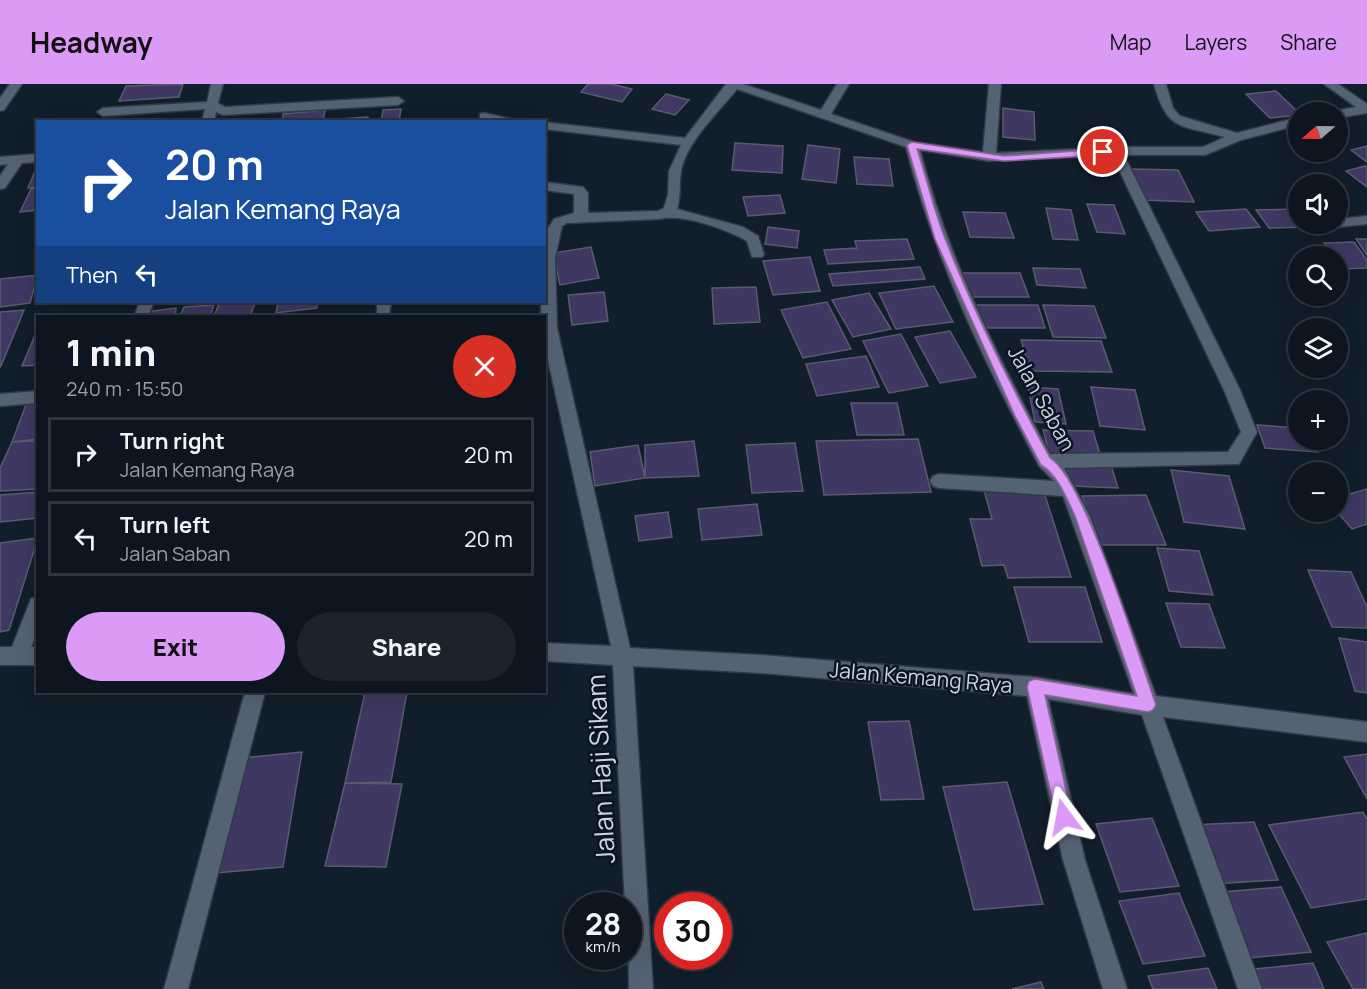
<!DOCTYPE html>
<html lang="en">
<head>
<meta charset="utf-8">
<style>
  body { margin:0; font-family:Manrope,sans-serif; background:#1b232d; color:#f1f3f6; height:100vh; display:flex; flex-direction:column; font-size:22px; white-space:nowrap }
  * { box-sizing:border-box; margin:0 }
  p { font-size:20px; color:#9a9fa5 }
  .icon { flex:none; width:33px; height:33px; fill:none; stroke:currentColor; stroke-width:2; stroke-linecap:round; stroke-linejoin:round }
  .map { position:relative; flex:1; overflow:hidden }
  .panel { position:absolute; left:36px; top:231px; width:510px; height:378px; display:flex; flex-direction:column; background:#0d1620; border-radius:0px; box-shadow:0 6px 24px #0002,0 0 0 2px #2d353e }
  .panel>* { flex:none }
  .guide { position:absolute; left:36px; top:36px; width:510px; height:183px; border-radius:0px; box-shadow:0 6px 24px #0002,0 0 0 2px #2d353e; background:#1a4fa0; color:#fff; overflow:hidden }
  .needle { width:39px; rotate:250deg }
  .controls { position:absolute; left:1288px; top:18px; display:grid; gap:12px }
  .controls a { display:grid; place-items:center; width:60px; height:60px; border-radius:50%; background:#0d1620; box-shadow:0 6px 24px #0002,0 0 0 2px #2d353e; font-size:30px }
  .speed { position:absolute; left:564px; top:808px; display:flex; gap:12px; font-size:30px; font-weight:700; text-align:center }
  .speed>* { display:grid; place-content:center; width:78px; height:78px; border-radius:50%; background:#0d1620; box-shadow:0 6px 24px #0002,0 0 0 2px #2d353e; line-height:1 }
  .speed small { font-size:15px; font-weight:400 }
  .speed .limit { border:9px solid #d22; background:#fff; color:#111 }
  .pin { position:absolute; display:grid; place-items:center; width:51px; height:51px; color:#fff; margin:-26px; border:3px solid #fff; border-radius:50%; box-shadow:0 2px 6px #0007 }
  .me { position:absolute; width:66px; margin:-33px; rotate:347deg; stroke-linejoin:round; filter:drop-shadow(0 0 4px #0008) }
  .turn { display:flex; align-items:center; gap:21px; height:126px; padding:0 30px; font-size:27px }
  .turn .icon { width:78px; height:78px; stroke-width:2.5 }
  .turn b { display:block; font-size:42px; line-height:51px }
  .then { display:flex; align-items:center; height:57px; padding:0 30px; background:#0003; gap:12px; font-size:22px }
  .round { display:grid; place-items:center; flex:none; width:63px; height:63px; border-radius:32px; background:#1b232d }
  .headline { display:flex; align-items:center; justify-content:space-between; height:102px; padding:0 30px }
  h1 { font-size:36px; font-weight:800; line-height:45px }
  .primary-button { display:flex; gap:12px; margin-top:auto; padding:12px 30px }
  .primary-button a { flex:1; height:69px; border-radius:36px; background:#db9af6; color:#111; font-size:24px; font-weight:800; line-height:69px; text-align:center }
  .primary-button a+a { background:#1b232d; color:#f1f3f6 }
  ul { padding:0; list-style:none }
  li { display:flex; align-items:center; gap:18px; height:75px; margin:0 12px 9px; padding:0 18px; border:3px solid #2d353e; border-radius:0px }
  li div { flex:1 }
  li b { display:block; font-size:22px }
  li em { font-style:normal }
  header { display:flex; align-items:center; gap:36px; box-sizing:border-box; height:84px; padding:0 30px; background:#db9af6; color:#111 }
  header strong { font-size:28px }
  nav { display:flex; gap:33px; margin-inline-start:auto; font-size:21px }
  .map>svg:first-child { display:block }
  .building { fill:#3e3863; stroke:#5c5a6e; stroke-width:1.5 }
  .lines { fill:none; stroke-linecap:round; stroke-linejoin:round }
  .minor-casing { stroke:#323944; stroke-width:3 }
  .minor { fill:#546374; fill-rule:evenodd }
  .route { fill:#db9af6; stroke:#8e64a0; stroke-width:1.5 }
  .labels { text-anchor:middle; dominant-baseline:central; stroke-width:5; stroke-linejoin:round; paint-order:stroke }
  .street-label { font-size:21px; fill:#cdd6df; stroke:#081522 }
  .near-street-label { font-size:26px; fill:#cdd6df; stroke:#081522 }
</style>
</head>
<body>
<header>
<strong>Headway</strong>
<nav><a>Map</a><a>Layers</a><a>Share</a></nav>
</header>
<div class="map">
<svg width="1367" height="905" viewBox="0 0 1367 905">
  <rect width="100%" height="100%" fill="#111e2b"/>
  <path class="building" d="M183 0 179 13 119 17 126 2Z
    M588 0H611L632 5 622 18 581 8Z
    M1276 7 1299 29V31L1270 34 1246 10Z
    M666 10 689 16 675 31 652 25Z
    M1003 24 1034 28 1035 56 1003 53Z
    M401 25 399 38H381L383 26Z
    M325 26 323 38H282L283 30Z
    M368 33 367 38H338V35Z
    M735 59 783 62 782 89 732 86Z
    M808 61 840 65 836 99 802 95Z
    M1367 62V78L1351 66Z
    M854 73 889 75 893 102 857 100Z
    M1365 82 1367 83V103L1346 87Z
    M36 85 38 103 28 104Z
    M1130 85 1178 86 1194 118 1143 116Z
    M38 104V126L20 128 31 105Z
    M780 111 785 129 748 132 743 113Z
    M1087 120 1114 121 1125 150 1097 148Z
    M1046 124 1071 126 1078 156 1053 155Z
    M1246 125 1260 143 1209 147 1196 128Z
    M1296 125 1299 130V140H1306L1309 143 1269 144 1256 126Z
    M963 128 1005 129 1014 154 970 153Z
    M768 143 799 147 797 164 765 160Z
    M907 155 914 175 828 180 824 166 857 164 855 157Z
    M1356 155H1367V171Z
    M1354 158 1367 176V184L1342 185 1338 172H1333L1324 159Z
    M591 163 599 194 560 201 553 169Z
    M810 173 820 207 773 211 763 177Z
    M920 183 925 195 833 202 829 190Z
    M1033 184 1080 185 1086 204 1037 201Z
    M959 189H1020L1029 213H965Z
    M38 191 30 219 0 223V195Z
    M934 202 953 238 896 245 879 209Z
    M756 203 760 238 714 240 712 204Z
    M604 208 608 237 572 241 568 211Z
    M869 209 891 245 853 253 832 216Z
    M278 218H317V224L276 229Z
    M827 218 851 265 803 274 781 226Z
    M255 219 250 232H214L219 220Z
    M214 221 210 232H180L184 223Z
    M975 221H1038L1045 244H981Z
    M1043 221 1094 222 1106 254 1053 253Z
    M176 224 175 232H145V228Z
    M24 226 1 282 0 283V228Z
    M950 247 976 293 940 299 915 253Z
    M36 249 38 281 22 282Z
    M901 250 928 302 889 309 863 257Z
    M1021 256 1101 257 1112 288 1030 287Z
    M866 272 879 303 817 312 806 280Z
    M1028 303 1058 305 1066 340 1035 338Z
    M1091 303 1135 306 1145 346 1100 342Z
    M38 317V355L12 358 27 318Z
    M851 319H897L904 351H857Z
    M1257 341 1299 344V356H1313L1318 368 1265 364Z
    M1043 346 1093 347 1101 374 1050 372Z
    M918 355 931 408 824 411 816 357Z
    M38 357V405L0 407V384L12 358Z
    M694 357 699 392 645 394V361Z
    M795 359 803 407 752 409 746 361Z
    M638 361 645 394 595 402 590 368Z
    M1065 379 1111 381 1118 404 1071 402Z
    M1171 386 1229 392 1245 445 1184 438Z
    M1043 405 1071 493 1008 494 1004 481 982 482 970 435H992L984 406Z
    M1367 405V440L1352 445 1337 428 1338 413Z
    M38 408V434L0 438V411Z
    M1146 411 1166 461H1100L1082 412Z
    M757 420 762 451 702 456 698 425Z
    M668 428 672 453 639 457 635 432Z
    M38 454 9 546 0 548V459Z
    M1157 464 1199 467 1213 511 1169 507Z
    M1308 486 1351 488 1367 523V544L1332 543Z
    M1014 503H1085L1102 558H1029Z
    M1166 519 1209 520 1225 564 1181 563Z
    M1339 554 1367 558V609L1355 607Z
    M365 608H407L391 698 345 699Z
    M909 637 924 715 881 716 868 638Z
    M302 668 283 783 216 789 241 674Z
    M1367 670V715L1344 673Z
    M1007 698 1043 820 974 826 943 703Z
    M345 699 402 700 386 783 325 782Z
    M1363 728 1367 735V815L1311 824 1269 741Z
    M1152 734 1179 802 1120 808 1096 740Z
    M1254 738 1278 796 1213 800 1191 741Z
    M1281 803 1311 868 1249 874 1222 808Z
    M1179 809 1205 872 1143 880 1119 817Z
    M1367 849V905H1353L1327 858Z
    M1313 879 1324 905H1263L1255 885Z
    M1208 884 1217 905H1153L1148 892Z
    M1041 898 1044 905H1012Z"/>
  <g class="lines">
    <g class="minor-casing">
      <path id="minor" d="M10 0H22L4 26 0 27V14Z
        M211 0H223L218 19 225 23 398 13 404 17 398 21 223 31 216 28 214 38H202L205 25 103 32 97 28 103 24 207 18Z
        M726 0H743L821 26 837 0H849L831 30 914 58 983 68 989 0H1001L996 69 1116 63H1203L1225 53C1182 41 1167 48 1154 0H1166L1173 24 1180 32 1237 49 1299 33V41L1241 56 1205 71H1124L1240 306 1257 348 1239 380 1064 384 1090 432 1156 612 1367 638V658L1163 633 1262 905H1238L1142 631 1048 615 1085 776 1127 905H1103L1063 776 1027 612 761 589 633 582 653 905H629L628 822H625L613 581 544 577V559L611 562 544 258V232H541V218H544V151L554 135 574 129V110L544 106V98L583 103 588 109V129L658 127 664 124 668 111 669 87 681 61 544 45 543 38 685 54ZM737 5 906 63C935 177 985 279 1039 382L1054 397 939 390 933 392 930 397 933 402 939 404 1063 412 1134 610 1035 593 761 571 630 564 557 244 555 174 562 142 567 139 659 135C682 129 726 145 747 157L752 173H762L764 170 758 152 743 143 677 125C681 112 679 100 681 87 687 57 718 29 737 5ZM920 66 989 77 1112 71 1224 306 1241 348 1228 368 1050 370C997 272 948 174 920 66Z
        M1324 0H1338L1367 20V29L1338 34V28L1334 27 1356 23Z
        M484 29 524 38 480 36V30Z
        M38 70V78L22 79 5 104 0 105V92L8 80 0 81V73Z
        M1367 132V140L1338 143 1332 140H1338V135Z
        M140 218H154L148 232H134Z
        M377 218H391L389 232H377Z
        M38 307V319L0 322V310Z
        M38 513V547L31 563H38V581H0V563H12L31 515Z
        M245 608H265L188 905H164Z"/>
    </g>
    <use href="#minor" class="minor"/>
  </g>
  <path class="route" d="M912 58 1004 72 1103 65 1108 68 1103 71 1004 77 917 65C927 95 934 128 946 157 975 231 1012 304 1050 374 1084 393 1140 576 1156 621L1153 626 1148 628 1045 611 1072 733 1070 738 1064 741 1058 738 1056 733 1027 603 1029 597 1035 595 1137 612 1075 432C1067 415 1058 391 1041 381L1015 332 935 155 907 61Z"/>
  <g class="labels">
    <g class="street-label">
      <text transform="translate(1042 314) rotate(61)">Jalan Saban</text>
      <text transform="translate(921 593) rotate(5)">Jalan Kemang Raya</text>
    </g>
    <g class="near-street-label">
      <text transform="translate(600 685) rotate(-93)">Jalan Haji Sikam</text>
    </g>
  </g>
</svg>
<div class="controls">
<a><svg class="needle" viewBox="-14 -14 28 28"><path d="M0-13l5 13h-10z" fill="#e53935"/><path d="M0 13l5-13h-10z" fill="#9a9fa5"/></svg></a>
<a><svg class="icon" aria-label="sound" viewBox="0 0 24 24"><path d="M4 9h4l5-4v14l-5-4H4zM17 9q2 3 0 6"/></svg></a>
<a><svg class="icon" aria-label="search" viewBox="0 0 24 24"><circle cx="10" cy="10" r="6"/><path d="M15 15l6 6"/></svg></a>
<a><svg class="icon" aria-label="layers" viewBox="0 0 24 24"><path d="M12 4l9 5-9 5-9-5zM3 14l9 5 9-5"/></svg></a>
<a>+</a>
<a>−</a>
</div>
<div class="speed"><div>28<small>km/h</small></div><div class="limit">30</div></div>
<div class="pin" style="left:1103px;top:68px;background:#d93025"><svg class="icon" aria-label="arrive" viewBox="0 0 24 24"><path d="M6 21V4h12l-3 4 3 4H6"/></svg></div>
<svg class="me" style="left:1064px;top:733px" viewBox="-20 -20 40 40"><path d="M0-17L14 15 0 8-14 15z" fill="#db9af6" stroke="#fff" stroke-width="4"/></svg>
<div class="guide">
<div class="turn"><svg class="icon" aria-label="right" viewBox="0 0 24 24"><path d="M7 20v-9h11M14 6l5 5-5 5"/></svg><div><b>20 m</b>Jalan Kemang Raya</div></div>
<div class="then">Then<svg class="icon" aria-label="left" viewBox="0 0 24 24"><path d="M17 20v-9H6M10 6l-5 5 5 5"/></svg></div>
</div>
<section class="panel">
<div class="headline"><div><h1>1 min</h1><p>240 m · 15:50</p></div><a class="round" style="background:#d93025;color:#fff"><svg class="icon" aria-label="close" viewBox="0 0 24 24"><path d="M6 6l12 12M18 6L6 18"/></svg></a></div>
<ul>
<li><svg class="icon" aria-label="right" viewBox="0 0 24 24"><path d="M7 20v-9h11M14 6l5 5-5 5"/></svg><div><b>Turn right</b><p>Jalan Kemang Raya</p></div><em>20 m</em></li>
<li><svg class="icon" aria-label="left" viewBox="0 0 24 24"><path d="M17 20v-9H6M10 6l-5 5 5 5"/></svg><div><b>Turn left</b><p>Jalan Saban</p></div><em>20 m</em></li>
</ul>
<div class="primary-button"><a>Exit</a><a>Share</a></div>
</section>
</div>
</body>
</html>
